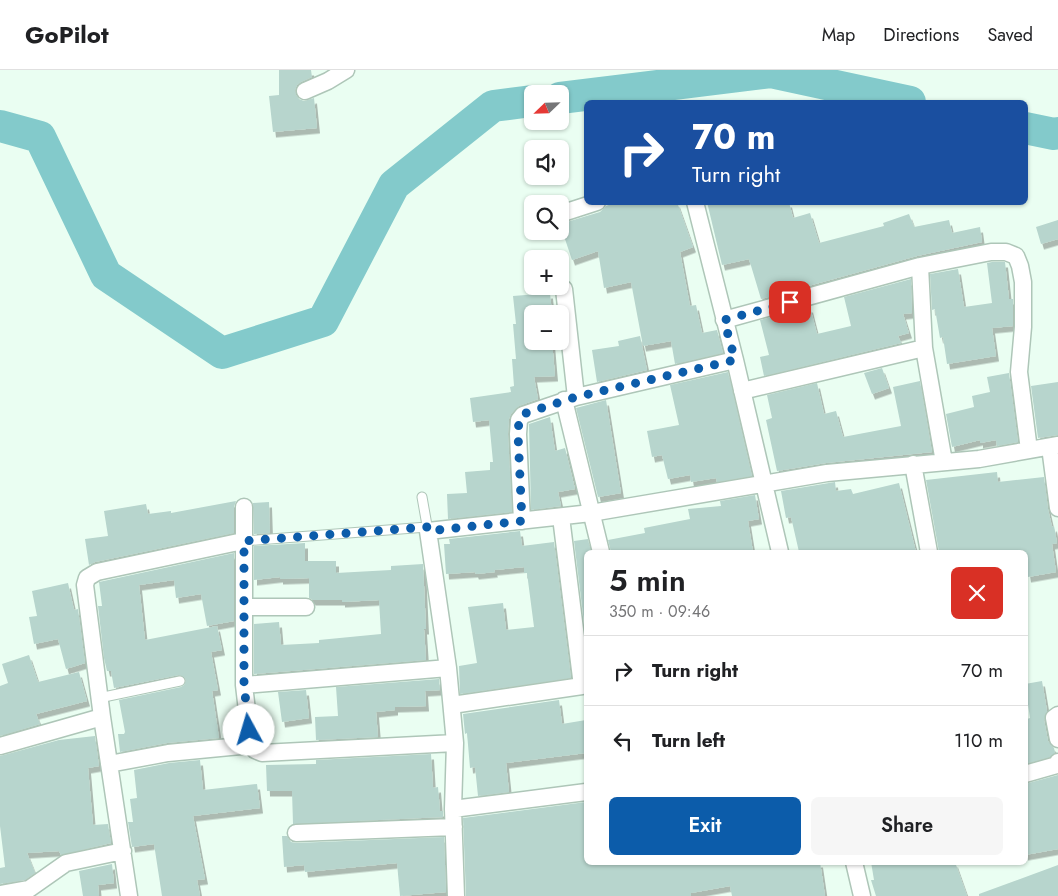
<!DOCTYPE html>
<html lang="en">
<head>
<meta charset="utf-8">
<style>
  body { margin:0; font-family:Jost,sans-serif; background:#f6f6f6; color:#202124; height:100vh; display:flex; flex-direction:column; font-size:19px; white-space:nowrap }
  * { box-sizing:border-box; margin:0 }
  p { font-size:16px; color:#757577 }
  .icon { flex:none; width:28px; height:28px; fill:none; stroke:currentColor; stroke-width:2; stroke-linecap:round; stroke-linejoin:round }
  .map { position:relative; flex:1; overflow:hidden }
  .details { position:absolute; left:584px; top:480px; width:444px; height:315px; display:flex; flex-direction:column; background:#fff; border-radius:8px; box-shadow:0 1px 4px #0004 }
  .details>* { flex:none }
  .top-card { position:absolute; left:584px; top:30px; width:444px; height:105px; border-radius:8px; box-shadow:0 1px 4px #0004; background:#1a4fa0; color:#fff; overflow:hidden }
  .needle { width:32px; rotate:247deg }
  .tools { position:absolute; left:524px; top:15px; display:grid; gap:10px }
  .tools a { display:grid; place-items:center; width:45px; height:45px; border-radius:8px; background:#fff; box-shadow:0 1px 4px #0004; font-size:25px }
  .pin { position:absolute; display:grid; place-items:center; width:42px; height:42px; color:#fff; margin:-21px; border-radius:10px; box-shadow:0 2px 8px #0006 }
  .me { position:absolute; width:55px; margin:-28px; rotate:354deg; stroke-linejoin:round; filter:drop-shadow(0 0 4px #0008) }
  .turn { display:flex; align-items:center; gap:18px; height:105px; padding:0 25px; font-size:22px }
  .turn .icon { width:65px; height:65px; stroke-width:2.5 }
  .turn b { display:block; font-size:35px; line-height:42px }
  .round { display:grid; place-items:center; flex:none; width:52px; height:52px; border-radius:8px; background:#f6f6f6 }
  .overview { display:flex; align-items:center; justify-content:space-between; height:85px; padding:0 25px }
  h1 { font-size:30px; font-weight:600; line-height:38px }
  .action { display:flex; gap:10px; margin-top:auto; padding:10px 25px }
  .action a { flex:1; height:58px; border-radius:8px; background:#0c5caa; color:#fff; font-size:20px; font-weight:600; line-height:58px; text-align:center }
  .action a+a { background:#f6f6f6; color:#202124 }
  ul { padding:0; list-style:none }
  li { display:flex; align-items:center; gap:15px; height:70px; padding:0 25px; border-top:1px solid #e0e0e0 }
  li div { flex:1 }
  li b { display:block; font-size:19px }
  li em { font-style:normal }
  header { display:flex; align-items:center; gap:30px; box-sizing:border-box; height:70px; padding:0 25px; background:#fff; border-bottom:1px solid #e0e0e0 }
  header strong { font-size:24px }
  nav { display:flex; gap:28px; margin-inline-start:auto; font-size:18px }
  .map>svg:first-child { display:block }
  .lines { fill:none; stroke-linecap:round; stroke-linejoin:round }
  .river { stroke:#83cacb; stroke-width:32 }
  .building { fill:#b7d5cd; filter:url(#shadow) }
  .lane-casing { stroke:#aec6b8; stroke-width:11 }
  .street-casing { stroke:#aec6b8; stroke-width:19 }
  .lane { stroke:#fff; stroke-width:9 }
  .street { stroke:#fff; stroke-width:16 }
  .route { stroke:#0c5caa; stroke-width:9; stroke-dasharray:0 16.2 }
</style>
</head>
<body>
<header>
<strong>GoPilot</strong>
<nav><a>Map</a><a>Directions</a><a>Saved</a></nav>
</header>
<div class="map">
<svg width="1058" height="826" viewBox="0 0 1058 826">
  <defs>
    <filter id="shadow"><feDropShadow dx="3" dy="5.5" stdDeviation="0" flood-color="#0004"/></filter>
  </defs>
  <rect width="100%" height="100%" fill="#eafef2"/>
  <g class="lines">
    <path class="river" d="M560 28 771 2 910 32
      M0 56 40 67 106 205 222 283 323 251 394 115 493 36 532 31
      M1025 58 1054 64 1058 63"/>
  </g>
  <path class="building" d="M279 0H311L312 7 301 12 297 15 295 20 296 25 299 29 304 31 314 28 317 58 273 62 269 26 279 25Z
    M617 132H677L693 177 680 182 690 236 696 235 702 263 717 260 723 283 675 294 671 271 643 276 631 212 604 218 598 181 572 190 560 154 600 142 606 136Z
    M707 132H789L793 148 810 143 819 173 884 156 883 153 909 144 914 157 949 150 952 163 980 157 982 172 917 186 761 229 749 189 722 195Z
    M1058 150V169L1041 174 1036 157Z
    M992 192H1005L1009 229H1013V256L992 258 996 286 947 294 943 267 940 268 935 239 932 240 930 204 958 199 964 237 992 233 987 193Z
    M911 209 912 243 903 244 909 263 898 266 901 273 764 306 760 287 769 285 760 250 810 237 817 264 851 256 844 227Z
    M550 223 552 244H532V271H552L555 306 534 307 538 329 519 336 511 344 509 349 508 364 512 442 448 449 447 424 467 423 465 402 490 400V392H493L489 350 473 352 470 328 511 322 510 317 514 316 512 289H516L513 254H516L513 226Z
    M640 266 647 300 597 312 592 280 619 276 618 271Z
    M882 298 889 318 872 324 864 303Z
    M728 302 752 406 717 412 716 408 691 412 690 405 668 409 662 385 652 387 647 361 679 355 670 315Z
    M1009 303 1018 372 997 376 996 370 980 373V370L952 377 946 344 974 337 972 326 990 322 987 307Z
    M920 311 932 382 826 393 777 401 766 350 772 348 767 325 817 313 824 344 836 341 843 367 901 356 893 317Z
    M1058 312V365L1038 368 1031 316Z
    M606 330 621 423 598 427 576 338Z
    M550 347 555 381 565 378 575 419 558 422 561 436 531 440 529 354Z
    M997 402 998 412 1044 407 1048 439 1052 457 1054 456 1057 473 1052 474 1056 502 1028 507 1024 480 1004 482H939L926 410Z
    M835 412 836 421 851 419 853 424 899 413 916 482H799L791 447 786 448 781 421Z
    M755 425 759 449 748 451 753 482H611L608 470 645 463 644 458 690 449 688 439 721 436 720 431Z
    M236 431 234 437V463L95 492 89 495 85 469 108 466 104 441 146 434 148 444 171 441V443Z
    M269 432 270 463 254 464 253 433Z
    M520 461 522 476 554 472 571 608 460 624 459 596 477 593 468 537 503 533 506 560 534 557 527 503H524V497L494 500 495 502 476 504 475 502 446 504 444 474H450L449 469Z
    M588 469 591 482H586V569L574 471Z
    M305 473V491H336V503L391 500V496L423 494 426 559H424L426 590 254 604V554L279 552 281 575 319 573V570L381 564 379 530 342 532V530H313L309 528V508L280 509V507L254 510V476Z
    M234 483V551L207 556 201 524 176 528 174 510 139 515 145 570 217 556 222 580 211 582 218 620 212 621 219 668 167 673 120 682 118 664H124L125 662 119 630 181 617 184 615 186 610 184 607 179 605 114 618 111 601H107L104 588 98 536H102L99 512Z
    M68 513 74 540 78 539 85 593 66 599 58 569 34 574 29 547 37 546 32 521Z
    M29 585 38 612 79 602 87 631 36 644 40 654 0 666V616L8 613 2 594Z
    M439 609 440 620 425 621 426 636 395 637V640L376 642 378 667 316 670 315 647 338 646 336 617Z
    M1042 611 1047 641 1044 650 1048 671 1054 678 1055 683 1050 687 1025 694V657H1028L1027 649 1030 648 1025 614Z
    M306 620 309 648 282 652 278 622Z
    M559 630 562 654 586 650V683L506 693 509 722 478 726 475 697 470 698 467 663 465 664 463 644Z
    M95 666 99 696 88 698 93 755 108 754 111 773 61 785 59 781 27 783 35 803 25 810 0 814V798L5 797 0 756V686L59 670Z
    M431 684 433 718 438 717 440 741H443V747L293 754 292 721H267L266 695 316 694V690Z
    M200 690 203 720 257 714 260 738 193 746 205 809 197 810 200 826H162L154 774 132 777 128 752H133L130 729 137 728 134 700 169 693Z
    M1058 705V779L1025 785V714Z
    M586 732V792H820L825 826H732L730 816 691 823V826H466L463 748Z
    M282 766H287L291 772 296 773 444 767 446 822 400 826 397 793 305 802 304 795 284 797Z
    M871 792H955L967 826H876L871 810H874Z
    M112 794 114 813 98 815 99 826H83L79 801Z
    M1058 795V826H979V824Z"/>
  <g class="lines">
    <g class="lane-casing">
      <path id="lane" d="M422 427 428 461
        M243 471 427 457
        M99 628 180 611"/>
    </g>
    <g class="street-casing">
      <path id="street" d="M305 21 328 11 346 0
        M695 132 735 290 780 482
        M560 144 597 132
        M920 196 924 278 944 392
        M564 219 576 327
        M724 250 920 196 991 182H1006L1016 186 1020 196 1023 212V257L1019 302 1029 380
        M742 321 924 278
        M564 330 601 482
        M1050 377 1058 438
        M913 394 929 482
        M244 437V615L251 675
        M522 451 518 364 519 350 523 345 576 327 735 290
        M244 537H306
        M244 615 448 598
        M452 635 582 616 561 447
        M1058 645 1054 648 1058 669
        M0 676 102 647
        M109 694 168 683 251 675 255 680 262 683 455 673
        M1025 704 1057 695 1058 692
        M453 739 586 722
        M296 763 454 757
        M854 792 862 826
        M0 824 29 819 66 793 123 781
        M129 826 102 647 85 515 87 508 97 502 243 471
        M456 826 453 739 455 673 448 598 428 461 591 443 827 403 979 389 1058 375"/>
    </g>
    <use href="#lane" class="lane"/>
    <use href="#street" class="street"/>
  </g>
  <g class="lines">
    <path class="route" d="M249 660 244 615V471L427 457 428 461 522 451 518 364 519 350 523 344 576 327 735 290 724 250 790 232"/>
  </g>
</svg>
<div class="tools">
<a><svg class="needle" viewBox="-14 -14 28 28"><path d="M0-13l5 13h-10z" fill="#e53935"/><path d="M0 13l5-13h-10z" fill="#757577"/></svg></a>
<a><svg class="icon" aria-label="sound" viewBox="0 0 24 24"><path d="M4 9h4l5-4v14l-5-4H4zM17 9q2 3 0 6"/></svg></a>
<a><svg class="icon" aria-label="search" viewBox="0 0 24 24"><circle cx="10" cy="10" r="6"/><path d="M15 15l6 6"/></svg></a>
<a>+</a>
<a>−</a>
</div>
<div class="pin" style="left:790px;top:232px;background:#d93025"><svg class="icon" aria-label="arrive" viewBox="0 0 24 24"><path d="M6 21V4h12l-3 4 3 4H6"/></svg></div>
<svg class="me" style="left:249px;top:660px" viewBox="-20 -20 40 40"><circle r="19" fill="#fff"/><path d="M0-13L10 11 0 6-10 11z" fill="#0c5caa"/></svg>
<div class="top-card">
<div class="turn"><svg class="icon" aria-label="right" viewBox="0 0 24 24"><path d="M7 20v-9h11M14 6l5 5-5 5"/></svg><div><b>70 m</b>Turn right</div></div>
</div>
<section class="details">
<div class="overview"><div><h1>5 min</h1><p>350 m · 09:46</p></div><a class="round" style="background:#d93025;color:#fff"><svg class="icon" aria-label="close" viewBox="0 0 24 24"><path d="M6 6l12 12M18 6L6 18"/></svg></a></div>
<ul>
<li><svg class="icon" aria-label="right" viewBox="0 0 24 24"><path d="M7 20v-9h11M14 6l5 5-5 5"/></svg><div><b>Turn right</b></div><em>70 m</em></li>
<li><svg class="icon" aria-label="left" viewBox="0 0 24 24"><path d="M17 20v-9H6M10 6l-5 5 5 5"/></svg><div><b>Turn left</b></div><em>110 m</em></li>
</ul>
<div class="action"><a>Exit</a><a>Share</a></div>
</section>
</div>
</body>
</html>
